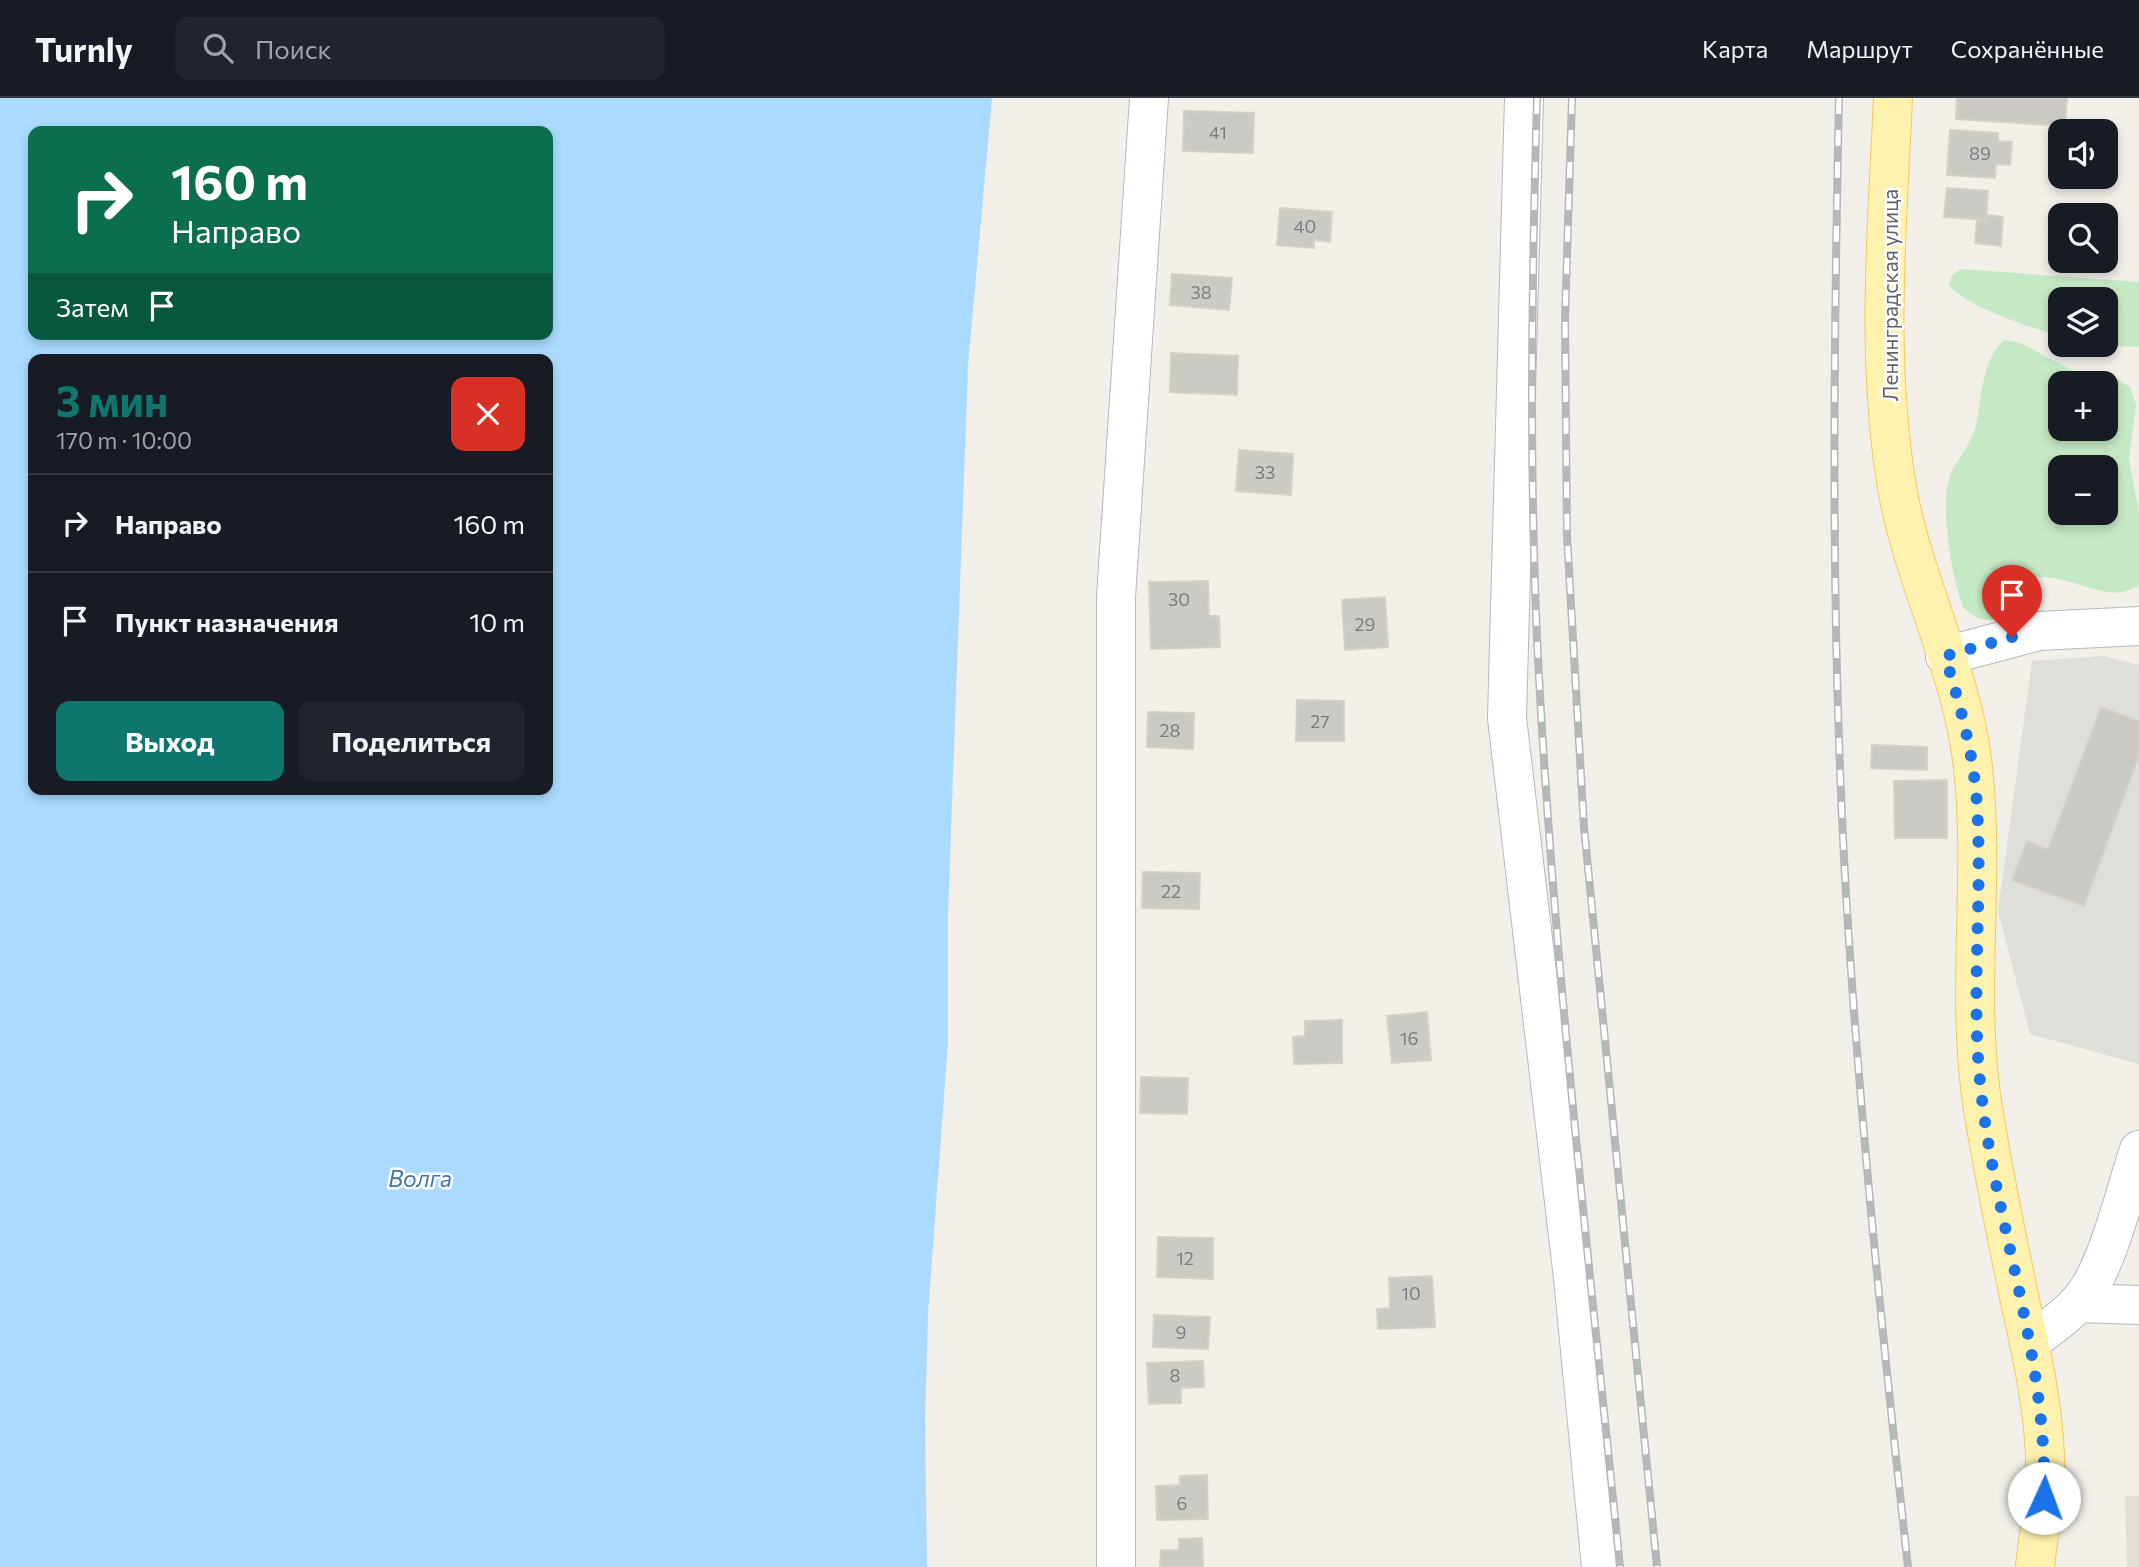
<!DOCTYPE html>
<html lang="ru">
<head>
<meta charset="utf-8">
<style>
  body { margin:0; font-family:Commissioner,sans-serif; background:#20242c; color:#f1f3f6; height:100vh; display:flex; flex-direction:column; font-size:26px; white-space:nowrap }
  * { box-sizing:border-box; margin:0 }
  p { font-size:23px; color:#9ea1a6 }
  .icon { flex:none; width:38px; height:38px; fill:none; stroke:currentColor; stroke-width:2; stroke-linecap:round; stroke-linejoin:round }
  .map { position:relative; flex:1; overflow:hidden }
  .details { position:absolute; left:28px; top:256px; width:525px; height:441px; display:flex; flex-direction:column; background:#171b24; border-radius:14px; box-shadow:0 4px 10px #0003 }
  .details>* { flex:none }
  .hud { position:absolute; left:28px; top:28px; width:525px; height:214px; border-radius:14px; box-shadow:0 4px 10px #0003; background:#0b6e4f; color:#fff; overflow:hidden }
  .controls { position:absolute; left:2048px; top:21px; display:grid; gap:14px }
  .controls a { display:grid; place-items:center; width:70px; height:70px; border-radius:14px; background:#171b24; box-shadow:0 4px 10px #0003; font-size:35px }
  .pin { position:absolute; display:grid; place-items:center; width:60px; height:60px; color:#fff; margin:-72px -30px; border-radius:50% 50% 50% 0; rotate:-45deg; box-shadow:0 0 7px #0007 }
  .pin .icon { rotate:45deg }
  .me { position:absolute; width:77px; margin:-38px; rotate:2deg; stroke-linejoin:round; filter:drop-shadow(0 0 5px #0008) }
  .turn { display:flex; align-items:center; gap:24px; height:147px; padding:0 28px; font-size:32px }
  .turn .icon { width:91px; height:91px; stroke-width:2.5 }
  .turn b { display:block; font-size:49px; line-height:60px }
  .then { display:flex; align-items:center; height:66px; padding:0 28px; background:#0003; gap:14px; font-size:26px }
  .round { display:grid; place-items:center; flex:none; width:74px; height:74px; border-radius:14px; background:#20242c }
  .head { display:flex; align-items:center; justify-content:space-between; height:119px; padding:0 28px }
  h1 { font-size:42px; font-weight:700; line-height:52px; color:#0f766e }
  .button { display:flex; gap:14px; margin-top:auto; padding:14px 28px }
  .button a { flex:1; height:80px; border-radius:14px; background:#0f766e; color:#fff; font-size:28px; font-weight:700; line-height:80px; text-align:center }
  .button a+a { background:#20242c; color:#f1f3f6 }
  ul { padding:0; list-style:none }
  li { display:flex; align-items:center; gap:21px; height:98px; padding:0 28px; border-top:2px solid #363941 }
  li div { flex:1 }
  li b { display:block; font-size:26px }
  li em { font-style:normal }
  header { display:flex; align-items:center; gap:42px; box-sizing:border-box; height:98px; padding:0 35px; background:#171b24; border-bottom:2px solid #363941 }
  header strong { font-size:33px }
  nav { display:flex; gap:38px; margin-inline-start:auto; font-size:24px }
  .search { width:490px; height:63px; background:#20242c; display:flex; align-items:center; gap:18px; box-sizing:border-box; padding:0 24px; border-radius:14px; color:#9ea1a6; font-size:26px }
  .map>svg:first-child { display:block }
  .industrial { fill:#e0deda }
  .education { fill:#e1ded6 }
  .green { fill:#c5e8c5; fill-rule:evenodd }
  .water { fill:#aadaff; fill-rule:evenodd }
  .building { fill:#cccac5; stroke:#d6d1c6; stroke-width:2 }
  .lines { fill:none; stroke-linecap:round; stroke-linejoin:round }
  .minor-casing { stroke:#b5b8bc; stroke-width:40 }
  .major-casing { stroke:#f2c960; stroke-width:40 }
  .minor { stroke:#fff; stroke-width:38 }
  .major { stroke:#fff2af; stroke-width:38 }
  .rail-casing { stroke:#b6b7b8; stroke-width:8 }
  .rail { stroke:#fff; stroke-width:5; stroke-dasharray:16; stroke-linecap:butt }
  .route { stroke:#1a73e8; stroke-width:12; stroke-dasharray:0 21.6 }
  .labels { text-anchor:middle; dominant-baseline:central; stroke-width:5; stroke-linejoin:round; paint-order:stroke }
  .number-label { font-size:18px; fill:#7a7d7f }
  .street-label { font-size:21px; fill:#5f6368; stroke:#fff }
  .water-label { font-size:23px; font-style:italic; fill:#4174aa; stroke:#fff }
</style>
</head>
<body>
<header>
<strong>Turnly</strong>
<div class="search"><svg class="icon" aria-label="search" viewBox="0 0 24 24"><circle cx="10" cy="10" r="6"/><path d="M15 15l6 6"/></svg>Поиск</div>
<nav><a>Карта</a><a>Маршрут</a><a>Сохранённые</a></nav>
</header>
<div class="map">
<svg width="2139" height="1469" viewBox="0 0 2139 1469">
  <rect width="100%" height="100%" fill="#f1efe8"/>
  <path class="industrial" d="M2104 558 2139 567V966L2030 936 1998 813 2032 563Z"/>
  <path class="education" d="M2125 1398H2139V1469H2127Z"/>
  <path class="green" d="M1961 171 2139 184V249L2093 247H2105V201H2060V237C2037 233 1958 205 1949 186L1952 177Z
    M2004 242 2021 245 2075 274 2115 280 2130 289 2136 307 2129 361 2139 414V486C2110 511 2068 472 2033 480 2014 500 1998 544 1963 509 1952 480 1940 411 1949 381 1955 362 1971 348 1976 328 1982 300 1981 264 2004 242ZM2060 285H2105V331H2060ZM2060 369H2105V415H2060Z"/>
  <path class="water" d="M0 0H992L968 268 948 815V944L928 1215 925 1322 927 1469H0ZM33 33H548V236H33ZM33 261H548V691H33Z"/>
  <path class="building" d="M1957 0H2067L2065 28 1956 21Z
    M1184 13 1254 15 1253 55 1183 53Z
    M1950 32 1998 35V43L2012 44 2010 67 1996 66 1995 80 1947 77Z
    M1947 90 1988 93 1986 122 1944 119Z
    M1280 110 1332 114 1330 144 1314 142V150L1277 147Z
    M1986 117 2003 119 2001 148 1975 145 1977 121 1986 122Z
    M1172 176 1232 180 1229 212 1170 207Z
    M1171 255 1238 258 1237 297 1170 294Z
    M1239 352 1293 356 1291 397 1236 393Z
    M1208 483 1209 518H1219L1220 549 1151 551 1149 484Z
    M1385 499 1388 549 1345 552 1342 502Z
    M1297 602 1344 603V643H1296Z
    M2101 609 2139 623V657L2084 808 2012 782 2027 743 2048 752Z
    M1148 614 1194 615 1193 651 1147 649Z
    M1872 647 1927 649V672L1871 670Z
    M1947 682V740H1895L1894 683Z
    M1143 774 1200 775 1199 811 1142 810Z
    M1427 914 1431 962 1392 965 1387 918Z
    M1342 922V965L1294 966 1293 939 1305 938V923Z
    M1141 979 1188 980 1187 1016 1140 1015Z
    M1158 1139 1213 1140V1181L1157 1179Z
    M1432 1178 1435 1229 1378 1231 1377 1211 1390 1210 1389 1180Z
    M1154 1217 1210 1219 1208 1251 1153 1249Z
    M1203 1263 1204 1289 1181 1290V1305L1149 1306 1147 1265Z
    M1207 1377 1208 1421 1157 1422 1156 1388 1180 1387V1378Z
    M1202 1440 1203 1469H1160L1161 1452H1179V1441Z"/>
  <g class="lines">
    <g class="minor-casing">
      <path id="minor" d="M1524 0 1507 620 1573 1180 1601 1469
        M1945 558 2039 533 2139 528
        M2078 1205 2139 1207
        M2029 1245C2049 1230 2072 1215 2086 1195 2110 1160 2125 1093 2139 1052
        M1116 1469V499L1149 0"/>
    </g>
    <g class="major-casing">
      <path id="major" d="M1893 0C1887 131 1875 265 1898 395 1915 485 1960 570 1972 661 1986 773 1966 886 1981 997 1991 1066 2006 1134 2020 1203 2031 1253 2043 1305 2045 1358 2046 1395 2039 1432 2035 1469"/>
    </g>
    <use href="#minor" class="minor"/>
    <use href="#major" class="major"/>
    <g class="rail-casing">
      <path id="rail" d="M1537 0C1532 180 1529 360 1537 540 1552 851 1589 1160 1620 1469
        M1572 0 1565 222 1567 438 1584 729 1657 1469
        M1839 0C1833 280 1830 563 1849 843 1863 1052 1885 1261 1908 1469"/>
    </g>
    <use href="#rail" class="rail"/>
  </g>
  <g class="lines">
    <path class="route" d="M2012 539 1945 558C1960 607 1974 656 1977 708 1983 802 1970 898 1981 993 1996 1129 2048 1261 2044 1400"/>
  </g>
  <g class="labels">
    <g class="number-label">
      <text x="1218" y="34">41</text>
      <text x="1980" y="55">89</text>
      <text x="1305" y="128">40</text>
      <text x="1201" y="194">38</text>
      <text x="1265" y="374">33</text>
      <text x="1179" y="501">30</text>
      <text x="1365" y="526">29</text>
      <text x="1320" y="623">27</text>
      <text x="1170" y="632">28</text>
      <text x="1171" y="793">22</text>
      <text x="1409" y="940">16</text>
      <text x="1185" y="1160">12</text>
      <text x="1411" y="1195">10</text>
      <text x="1181" y="1234">9</text>
      <text x="1175" y="1277">8</text>
      <text x="1182" y="1405">6</text>
    </g>
    <g class="street-label">
      <text transform="translate(1889 197) rotate(-90)">Ленинградская улица</text>
    </g>
    <g class="water-label">
      <text x="420" y="1080">Волга</text>
    </g>
  </g>
</svg>
<div class="controls">
<a><svg class="icon" aria-label="sound" viewBox="0 0 24 24"><path d="M4 9h4l5-4v14l-5-4H4zM17 9q2 3 0 6"/></svg></a>
<a><svg class="icon" aria-label="search" viewBox="0 0 24 24"><circle cx="10" cy="10" r="6"/><path d="M15 15l6 6"/></svg></a>
<a><svg class="icon" aria-label="layers" viewBox="0 0 24 24"><path d="M12 4l9 5-9 5-9-5zM3 14l9 5 9-5"/></svg></a>
<a>+</a>
<a>−</a>
</div>
<div class="pin" style="left:2012px;top:539px;background:#d93025"><svg class="icon" aria-label="arrive" viewBox="0 0 24 24"><path d="M6 21V4h12l-3 4 3 4H6"/></svg></div>
<svg class="me" style="left:2044px;top:1400px" viewBox="-20 -20 40 40"><circle r="19" fill="#fff"/><path d="M0-13L10 11 0 6-10 11z" fill="#1a73e8"/></svg>
<div class="hud">
<div class="turn"><svg class="icon" aria-label="right" viewBox="0 0 24 24"><path d="M7 20v-9h11M14 6l5 5-5 5"/></svg><div><b>160 m</b>Направо</div></div>
<div class="then">Затем<svg class="icon" aria-label="arrive" viewBox="0 0 24 24"><path d="M6 21V4h12l-3 4 3 4H6"/></svg></div>
</div>
<section class="details">
<div class="head"><div><h1>3 мин</h1><p>170 m · 10:00</p></div><a class="round" style="background:#d93025;color:#fff"><svg class="icon" aria-label="close" viewBox="0 0 24 24"><path d="M6 6l12 12M18 6L6 18"/></svg></a></div>
<ul>
<li><svg class="icon" aria-label="right" viewBox="0 0 24 24"><path d="M7 20v-9h11M14 6l5 5-5 5"/></svg><div><b>Направо</b></div><em>160 m</em></li>
<li><svg class="icon" aria-label="arrive" viewBox="0 0 24 24"><path d="M6 21V4h12l-3 4 3 4H6"/></svg><div><b>Пункт назначения</b></div><em>10 m</em></li>
</ul>
<div class="button"><a>Выход</a><a>Поделиться</a></div>
</section>
</div>
</body>
</html>
